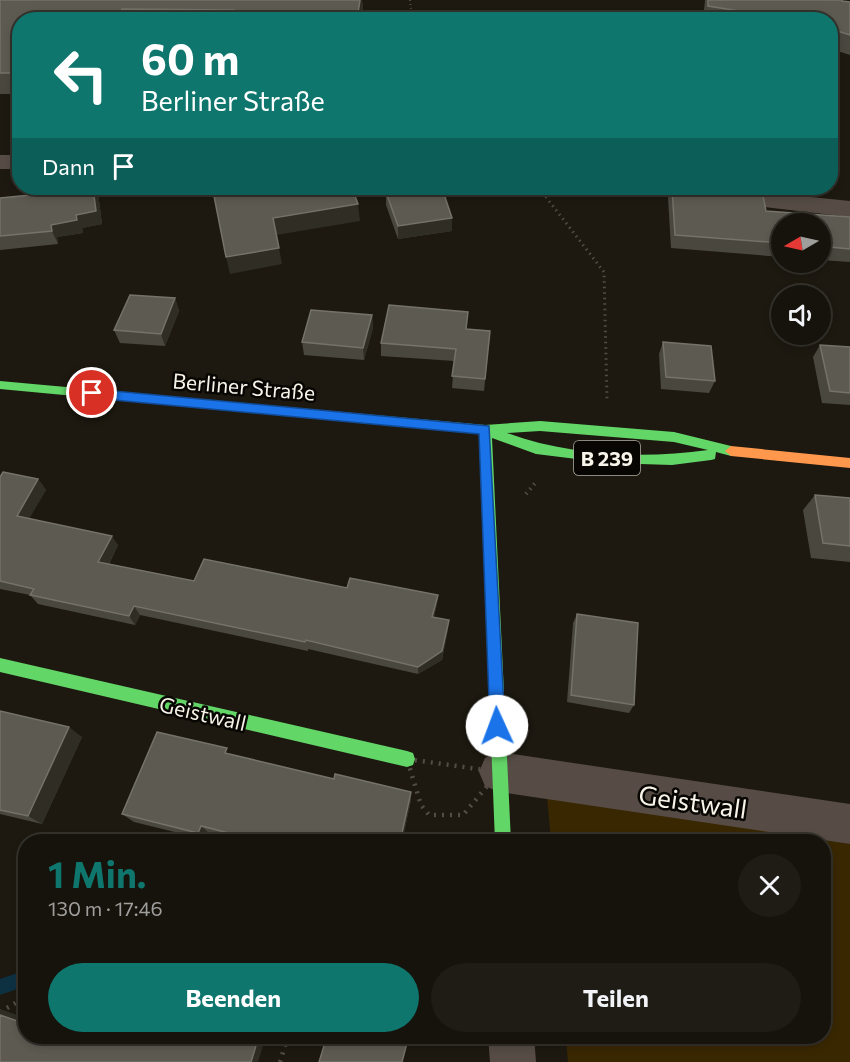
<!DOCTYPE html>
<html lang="de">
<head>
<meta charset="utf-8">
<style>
  body { margin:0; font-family:Commissioner,sans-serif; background:#1f1c15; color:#f1f3f6; height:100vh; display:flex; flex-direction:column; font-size:22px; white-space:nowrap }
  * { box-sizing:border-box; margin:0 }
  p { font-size:20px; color:#9e9e9d }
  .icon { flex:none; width:33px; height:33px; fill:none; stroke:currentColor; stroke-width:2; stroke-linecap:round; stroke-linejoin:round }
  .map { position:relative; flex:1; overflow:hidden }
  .sheet { position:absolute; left:18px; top:834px; width:813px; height:210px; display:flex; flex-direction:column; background:#16130c; border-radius:24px; box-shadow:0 3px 9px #0003,0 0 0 2px #35322d }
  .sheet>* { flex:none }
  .guide { position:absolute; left:12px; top:12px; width:826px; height:183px; border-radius:24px; box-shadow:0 3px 9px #0003,0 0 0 2px #35322d; background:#0f766e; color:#fff; overflow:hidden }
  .needle { width:39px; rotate:261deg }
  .tools { position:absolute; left:771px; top:213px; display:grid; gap:12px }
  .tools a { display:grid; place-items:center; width:60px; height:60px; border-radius:50%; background:#16130c; box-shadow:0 3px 9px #0003,0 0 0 2px #35322d; font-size:30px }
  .pin { position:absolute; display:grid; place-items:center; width:51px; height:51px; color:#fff; margin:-26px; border:3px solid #fff; border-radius:50%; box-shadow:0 2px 6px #0007 }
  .me { position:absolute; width:66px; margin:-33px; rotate:358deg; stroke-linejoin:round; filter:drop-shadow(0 0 4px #0008) }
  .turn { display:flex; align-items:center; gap:21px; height:126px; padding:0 30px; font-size:27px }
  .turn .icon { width:78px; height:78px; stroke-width:2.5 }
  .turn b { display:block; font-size:42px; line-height:51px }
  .then { display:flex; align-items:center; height:57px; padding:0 30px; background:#0003; gap:12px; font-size:22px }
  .round { display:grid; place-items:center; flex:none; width:63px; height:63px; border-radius:32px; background:#1f1c15 }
  .summary { display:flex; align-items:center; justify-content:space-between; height:102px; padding:0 30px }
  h1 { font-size:36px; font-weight:700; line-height:45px; color:#0f766e }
  .cta { display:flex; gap:12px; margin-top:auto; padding:12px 30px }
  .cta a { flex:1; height:69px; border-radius:36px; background:#0f766e; color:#fff; font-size:24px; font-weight:700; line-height:69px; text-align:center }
  .cta a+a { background:#1f1c15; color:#f1f3f6 }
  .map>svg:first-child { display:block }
  .green { fill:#392702 }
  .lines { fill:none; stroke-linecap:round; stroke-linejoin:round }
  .stream { fill:#0e3142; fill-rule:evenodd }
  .path-far3 { stroke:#534c46; stroke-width:2; stroke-dasharray:1 3; stroke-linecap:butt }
  .path-far2 { stroke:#534c46; stroke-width:3; stroke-dasharray:1.5 4; stroke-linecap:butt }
  .path-far1 { stroke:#534c46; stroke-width:4; stroke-dasharray:1.5 4.5; stroke-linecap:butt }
  .path { stroke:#534c46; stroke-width:4.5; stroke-dasharray:2 6; stroke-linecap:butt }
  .street { fill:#564c45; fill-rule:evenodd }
  .fast { fill:#63d668; fill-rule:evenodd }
  .slow { fill:#ff974d; fill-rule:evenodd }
  .wall { fill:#4a473f }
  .shaded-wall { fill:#302d24 }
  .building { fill:#5d5a51; stroke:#757269; stroke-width:1.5 }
  .route { fill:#1a73e8; stroke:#114b97; stroke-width:1.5 }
  .labels { text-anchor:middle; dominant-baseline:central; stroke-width:5; stroke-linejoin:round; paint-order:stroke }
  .shield { fill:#080602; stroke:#b1ada4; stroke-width:1.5 }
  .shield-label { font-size:20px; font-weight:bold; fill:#f9f4ea }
  .street-label { font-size:21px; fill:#f9f4ea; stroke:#080602 }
  .near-street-label { font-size:26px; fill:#f9f4ea; stroke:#080602 }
</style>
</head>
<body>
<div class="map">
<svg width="850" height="1062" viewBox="0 0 850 1062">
  <rect width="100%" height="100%" fill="#1d1910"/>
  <path class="green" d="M547 797 850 844V1062H568L566 1037 824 1036V842L551 841Z"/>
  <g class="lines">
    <path class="stream" d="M26 970V986L0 995V979Z"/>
    <path class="path-far3" d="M410 0 412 20"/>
    <path class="path-far2" d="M539 188 604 272 607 399"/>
    <path class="path-far1" d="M526 494 536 482"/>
    <path class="path" d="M407 759 499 772 463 815H429L421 805Z
      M0 1012 26 997
      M280 1062 288 1036"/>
    <path class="street" d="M0 155H20V169H0Z
      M647 188H723L850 201V217L659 195 651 193Z
      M499 752 850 804V844L499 792 485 786 479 772 485 758Z
      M488 1036H534L536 1062H490Z"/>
    <path class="fast" d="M0 381 485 425 540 421 674 432 731 446 737 451 731 456 716 452 715 459 711 460 672 465 609 463 536 454 492 438 511 842H495L479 434 0 389ZM540 431 674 442 708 450C643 459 569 456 507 433Z
      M0 658 407 751 413 753 415 759 413 765 407 767 0 672Z"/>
    <path class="slow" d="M731 446 850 458V468L731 456 725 451Z"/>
  </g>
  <path class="wall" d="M0 0H362L363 11 362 20H20V94H0Z
    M705 0H842V1L850 2V55L831 49V20H703Z
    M671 188H691L766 211 850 217V262L820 260V224H782V257L671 248 668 198Z
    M740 188H756L755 189Z
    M386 192 452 231 398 239 386 205Z
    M98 193 102 224 82 228 83 233 57 237 58 244 0 250V198Z
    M175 298 179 311 165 346 120 343 114 330Z
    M372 315 373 328 364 360 304 355 302 342Z
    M467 329 490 331 484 391 452 388 454 361 381 356V343Z
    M663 342 715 381 709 393 661 389 659 354Z
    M820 345 850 347V405L822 403 813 357Z
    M0 477 38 479 46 490 29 518 118 545 109 564 194 581 347 588 438 595 437 604 434 617 448 629 442 660 418 674 308 649V651L140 615 135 625 38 604 30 595 0 589Z
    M815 495 850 498V562L811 558 803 510Z
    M577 614 634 705 629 713 567 702 573 623Z
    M0 711 82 737 42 824 0 814Z
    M231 754 334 779 411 792V800L402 842H244L209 833 207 840 134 822 122 814Z"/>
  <path class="shaded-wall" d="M360 0H362L363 11 362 20H357Z
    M122 9 125 20H117Z
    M93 188H95L98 193 102 224 82 228 83 233 57 237 58 244 52 231 51 225 76 215Z
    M358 204 360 221 276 235 273 218Z
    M452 218V231L398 239V226Z
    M279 248 282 264 230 274 226 257Z
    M175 298 179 311 165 346 161 334Z
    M372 315 373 328 364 360 363 348Z
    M38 479 46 490 25 526 17 516Z
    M112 536 118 545 105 571 98 562Z
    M438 595 437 604 432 625V617Z
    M134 606 140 615 135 625 129 616Z
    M449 620 448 629 442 660 418 674V667Z
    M69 727 82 737 42 824 28 816Z
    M411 792V800L402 842H400Z
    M201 826 209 833 207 840 198 833Z
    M0 1009 26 1018V1024L0 1015Z
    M62 1036H79L95 1042 81 1043Z
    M259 1036H266L258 1062H251Z"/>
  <path class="building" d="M0 0H360L357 20H263L264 17 233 16 234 10 122 9 117 20H20V73H0Z
    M708 0H842V1L850 2V35L831 29V20H801L789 16V19L708 6Z
    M51 188H93L96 211 76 215 77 220 51 225 52 231 0 236V198L51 193Z
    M252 188H352L358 204 273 218 279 248 226 257 214 196Z
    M415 188H442L452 218 398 226 386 192Z
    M672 188H692L763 196 766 211 850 217V249L820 246V224H782V243L675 235Z
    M130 295 175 298 161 334 114 330Z
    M389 305 468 312 466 329 490 331 485 379 452 376 456 349 381 343Z
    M311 310 372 315 363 348 302 342Z
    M663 342 711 346 715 381 666 377Z
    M820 345 850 347V393L830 391Z
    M3 472 38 479 17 516 112 536 98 562 194 581 204 559 347 588 350 578 438 595 432 617 449 620 442 651 418 667 306 640 305 642 134 606 129 616 30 595 34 589 0 581V477Z
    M815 495 850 498V546L823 543Z
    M577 614 638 623 634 705 571 695Z
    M0 711 69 727 28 816 0 810Z
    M157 732 227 748 225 753 334 779 335 774 411 792 400 842H264L201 826 198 833 122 814Z
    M0 1015 26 1024V1036H62L81 1043 84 1036H259L251 1062H0Z
    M327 1036H360L365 1038V1036H401L408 1039 402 1062H319Z"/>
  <path class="route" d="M92 389 489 426 505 726 503 731 497 734 492 731 490 726 479 434 92 398 86 393Z"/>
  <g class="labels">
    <rect class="shield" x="574" y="441" width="66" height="34" rx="4.5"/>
    <g class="shield-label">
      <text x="607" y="458">B 239</text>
    </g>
    <g class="street-label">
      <text transform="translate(244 386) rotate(5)">Berliner Straße</text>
      <text transform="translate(203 713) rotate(13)">Geistwall</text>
    </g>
    <g class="near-street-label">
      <text transform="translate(693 801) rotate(8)">Geistwall</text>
    </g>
  </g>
</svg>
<div class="tools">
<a><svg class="needle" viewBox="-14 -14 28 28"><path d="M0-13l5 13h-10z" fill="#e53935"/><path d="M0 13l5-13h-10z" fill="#9e9e9d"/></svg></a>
<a><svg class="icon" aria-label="sound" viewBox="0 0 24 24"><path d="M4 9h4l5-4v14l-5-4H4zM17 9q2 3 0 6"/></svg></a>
</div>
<div class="pin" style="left:92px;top:393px;background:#d93025"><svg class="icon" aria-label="arrive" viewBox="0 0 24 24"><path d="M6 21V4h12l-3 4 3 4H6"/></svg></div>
<svg class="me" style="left:497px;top:726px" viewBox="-20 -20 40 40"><circle r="19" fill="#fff"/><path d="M0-13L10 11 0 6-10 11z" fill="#1a73e8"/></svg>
<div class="guide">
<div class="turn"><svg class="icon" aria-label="left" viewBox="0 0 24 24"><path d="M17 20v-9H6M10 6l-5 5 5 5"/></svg><div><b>60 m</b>Berliner Straße</div></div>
<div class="then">Dann<svg class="icon" aria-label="arrive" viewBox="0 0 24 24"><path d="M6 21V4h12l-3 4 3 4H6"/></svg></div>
</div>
<section class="sheet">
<div class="summary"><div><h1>1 Min.</h1><p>130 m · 17:46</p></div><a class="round"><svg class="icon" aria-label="close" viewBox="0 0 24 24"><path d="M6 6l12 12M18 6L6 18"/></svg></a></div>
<div class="cta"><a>Beenden</a><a>Teilen</a></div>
</section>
</div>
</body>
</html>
